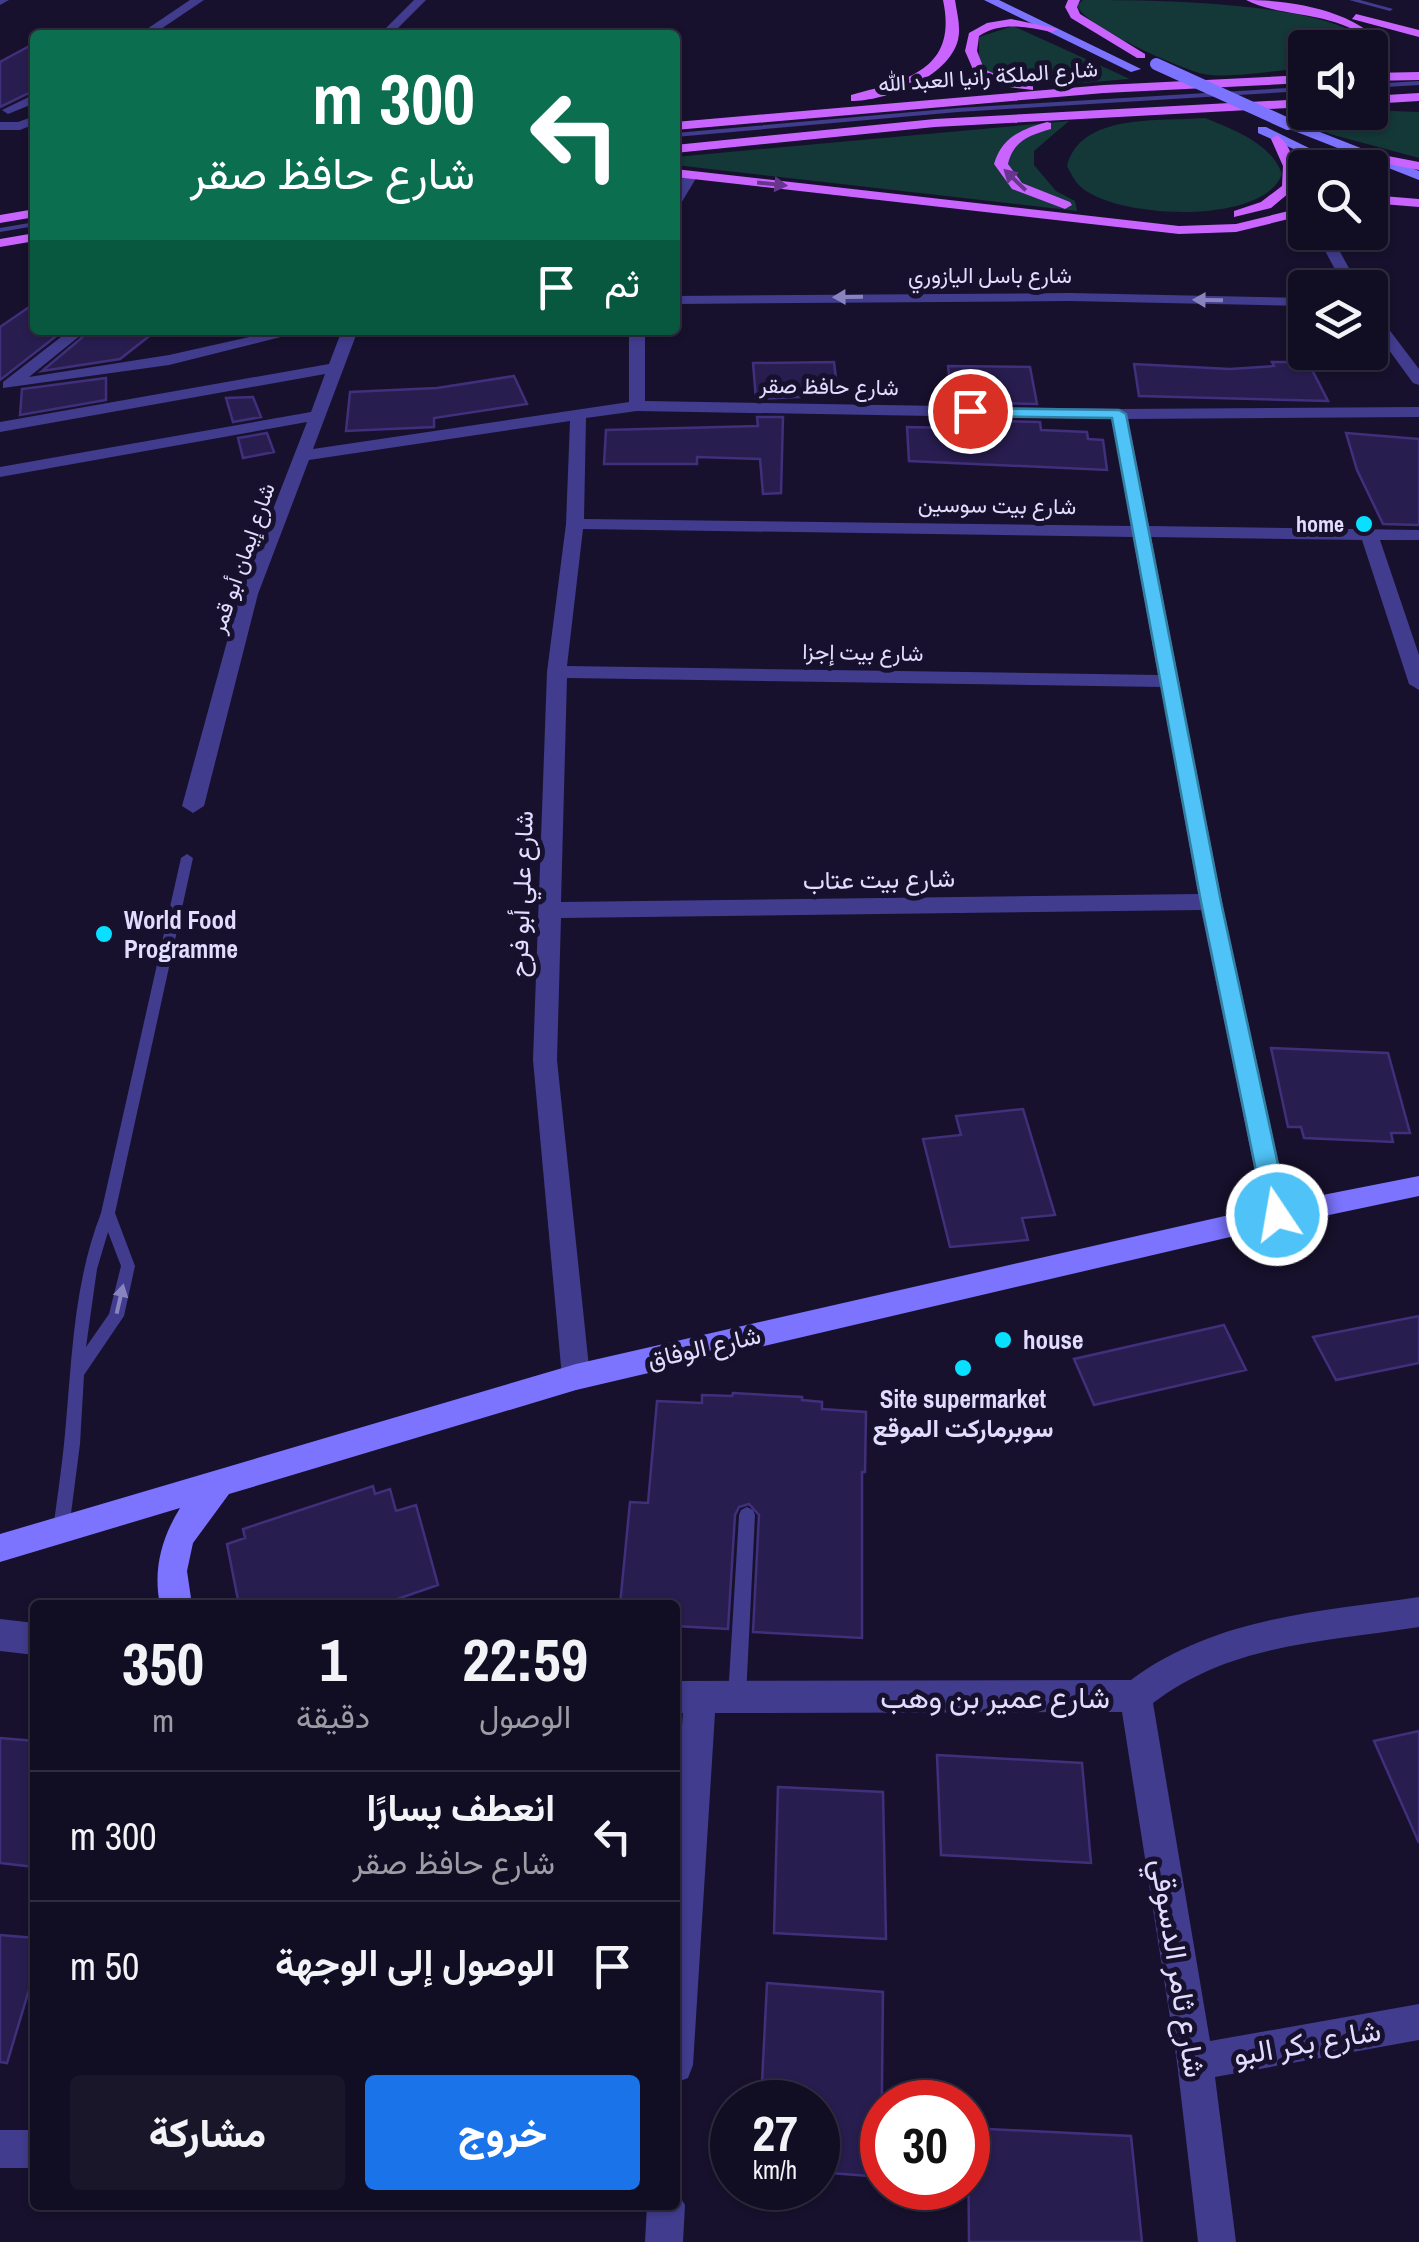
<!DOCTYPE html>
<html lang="ar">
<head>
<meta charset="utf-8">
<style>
  body { margin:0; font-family:"Archivo Narrow",Vazirmatn,sans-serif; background:#1a162a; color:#f1f3f6; direction:rtl; height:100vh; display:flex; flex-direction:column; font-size:38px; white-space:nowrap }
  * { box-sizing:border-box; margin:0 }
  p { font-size:32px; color:#9c9ca5 }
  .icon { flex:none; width:55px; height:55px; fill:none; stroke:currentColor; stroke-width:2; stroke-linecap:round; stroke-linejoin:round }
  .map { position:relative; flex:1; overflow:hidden; direction:ltr }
  .drawer { position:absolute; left:30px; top:1600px; width:650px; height:610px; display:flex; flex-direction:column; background:#110d22; border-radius:10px; box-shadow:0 2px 8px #0004,0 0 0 2px #302d40; direction:rtl }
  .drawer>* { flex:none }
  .banner { position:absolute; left:30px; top:30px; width:650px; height:305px; border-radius:10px; box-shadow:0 2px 8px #0004,0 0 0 2px #302d40; direction:rtl; background:#0b6e4f; color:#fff; overflow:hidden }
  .tools { position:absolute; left:1288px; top:30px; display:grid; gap:20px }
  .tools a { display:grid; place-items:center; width:100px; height:100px; border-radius:10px; background:#110d22; box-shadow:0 2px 8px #0004,0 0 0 2px #302d40; font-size:50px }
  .speed { position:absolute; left:710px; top:2080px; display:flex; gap:20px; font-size:50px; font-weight:700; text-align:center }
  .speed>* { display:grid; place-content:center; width:130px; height:130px; border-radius:50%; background:#110d22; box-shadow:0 2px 8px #0004,0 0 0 2px #302d40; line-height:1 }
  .speed small { font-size:25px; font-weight:400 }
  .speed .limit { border:15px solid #d22; background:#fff; color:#111 }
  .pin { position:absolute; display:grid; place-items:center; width:85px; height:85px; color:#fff; margin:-42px; border:5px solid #fff; border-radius:50%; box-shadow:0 2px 10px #0007 }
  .me { position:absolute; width:110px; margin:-55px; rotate:348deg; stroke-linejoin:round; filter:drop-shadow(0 0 8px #0008) }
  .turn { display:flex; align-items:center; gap:35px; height:210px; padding:0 40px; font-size:45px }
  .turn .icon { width:130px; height:130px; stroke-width:2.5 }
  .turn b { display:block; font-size:70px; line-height:85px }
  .then { display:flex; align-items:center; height:95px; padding:0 40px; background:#0003; gap:20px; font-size:38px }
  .eta { display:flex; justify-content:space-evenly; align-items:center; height:170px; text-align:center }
  .eta b { font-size:60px; font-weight:800; line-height:70px }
  .cta { display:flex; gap:20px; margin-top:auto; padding:20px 40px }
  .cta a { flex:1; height:115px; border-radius:10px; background:#1a73e8; color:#fff; font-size:40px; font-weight:800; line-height:115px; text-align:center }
  .cta a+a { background:#1a162a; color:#f1f3f6 }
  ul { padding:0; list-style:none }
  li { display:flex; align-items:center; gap:30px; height:130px; padding:0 40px; border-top:2px solid #302d40 }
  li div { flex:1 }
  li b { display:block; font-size:38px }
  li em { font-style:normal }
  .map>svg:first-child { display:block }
  .green { fill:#143737 }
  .building { fill:#281d4f; stroke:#402f7b; stroke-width:2.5 }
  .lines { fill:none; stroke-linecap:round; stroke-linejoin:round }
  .lane { fill:#413c8d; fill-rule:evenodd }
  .street { fill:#413c8d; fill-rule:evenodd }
  .secondary { fill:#7c74ff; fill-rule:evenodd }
  .primary { fill:#c964ff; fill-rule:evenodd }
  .secondary-bridge { stroke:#7c74ff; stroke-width:12 }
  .oneway { fill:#67368c }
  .oneway2 { fill:#8984c0 }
  .route { fill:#4fc3f7; stroke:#337fa1; stroke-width:2.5 }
  .poi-dot { fill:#09e0ff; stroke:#17112d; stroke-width:4 }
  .labels { text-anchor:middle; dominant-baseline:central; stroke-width:10; stroke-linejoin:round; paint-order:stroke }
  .far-street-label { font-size:22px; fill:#e2ddff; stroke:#17112d }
  .far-poi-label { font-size:22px; font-weight:bold; fill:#e2ddff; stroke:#17112d; text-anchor:end }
  .street-label { font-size:25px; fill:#e2ddff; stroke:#17112d }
  .poi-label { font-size:25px; font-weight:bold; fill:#e2ddff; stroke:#17112d; text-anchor:start }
  .near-street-label { font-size:30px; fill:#e2ddff; stroke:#17112d }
</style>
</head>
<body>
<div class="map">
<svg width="1419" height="2242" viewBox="0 0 1419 2242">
  <rect width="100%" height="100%" fill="#17112d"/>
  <path class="green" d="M1083 0C1143 0 1345 0 1376 50L1370 60V48H1305V68C1277 70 1230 79 1204 74 1180 69 1083 26 1077 5Z
    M1013 26 1130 79C1091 81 1006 96 979 63V37Z
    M1370 110 1419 112V158L1330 134 1289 116Z
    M1205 118C1234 130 1271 143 1282 174 1264 226 1113 219 1080 186 1074 181 1071 173 1067 166 1081 112 1160 122 1205 118Z
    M1069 121 1034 151V165L1056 191 1075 201 1077 211 675 165V157Z"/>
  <path class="building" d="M35 43V90L0 107V62Z
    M35 303V330H64L0 380V327Z
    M91 330H157L120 359 42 371Z
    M834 362 838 395 756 399 753 363Z
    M1272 362H1308L1328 401 1139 396 1134 364 1230 369 1274 366Z
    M948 366 1030 367 1037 404 952 402Z
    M514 376 527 404 434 418V427L346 431 350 392 437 388Z
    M106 378V400L20 415 22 389Z
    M253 397 261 417 233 422 226 398Z
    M757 417H783L781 493 763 494 760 459 697 457V464H604L606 430 758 426Z
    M954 420 1040 422 1041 430 1087 432 1088 439 1103 440 1107 470 909 461 907 427 955 428Z
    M267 433 274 452 243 458 238 438Z
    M1346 433 1419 439V525L1383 524 1357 470Z
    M1271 1048 1388 1053 1410 1133H1391L1393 1142 1304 1138 1301 1127H1288Z
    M1023 1109 1055 1215 1022 1218 1028 1240 950 1247 923 1139 961 1135 956 1116Z
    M1419 1316V1363L1336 1380 1313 1337Z
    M1224 1325 1246 1370 1094 1405 1074 1359Z
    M733 1393 802 1397V1400L822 1402V1409L866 1412 865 1472H862V1638L753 1632 759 1515 749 1504 739 1507 735 1515 728 1629 675 1626V1605H620L630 1502 648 1503 657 1401 702 1403V1395L732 1396Z
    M373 1486 375 1494 390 1489 396 1511 416 1505 438 1585 380 1605H239L227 1544 245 1538 243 1529Z
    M1419 1731V1843L1374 1741Z
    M0 1738 35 1741V1867L0 1863Z
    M937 1755 1082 1763 1091 1863 941 1855Z
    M778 1787 883 1792 886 1939 774 1933Z
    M0 1935 35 1938V1970L7 2063 0 2062Z
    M767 1983 883 1992 881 2177 818 2172V2102H761Z
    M968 2128 1131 2136 1142 2242H969Z"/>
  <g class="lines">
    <path class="lane" d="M1349 0H1360L1393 9 1390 11Z
      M1419 81V85L1370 88V84Z
      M1305 87V91L958 112 675 137V133L958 108Z
      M35 222V226L0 232V228Z
      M187 854 193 858 115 1213 135 1266 124 1316 84 1375 80 1444 69 1529 67 1535 61 1537 55 1535 53 1529C57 1501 61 1472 64 1444 72 1365 72 1288 101 1213L181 858ZM108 1232 121 1266 109 1314 86 1347 97 1269Z
      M747 1507 753 1510 755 1515 746 1697 743 1703 737 1706 731 1703 728 1697 739 1515 741 1510Z"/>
    <path class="street" d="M0 0H9L0 5Z
      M190 0H204L152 35H138Z
      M414 0H426L391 35H379Z
      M35 94V103L8 114 2 110Z
      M35 116V124L20 130H0V122H18Z
      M686 172 698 175 680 205 675 206V191Z
      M1315 232H1329L1360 288H1345Z
      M1070 293 1305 298V306L1070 301 675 304V296Z
      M1370 310 1375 311 1419 369V385L1413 383 1370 324Z
      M70 330H87L29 377 169 355 281 330H309L169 365 3 388V382Z
      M342 330H358L313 449 629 402V330H645V401L1119 409 1419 407V417L1128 419 1149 526 1419 530V540H1380L1419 655V690L1409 684 1362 540 1151 537 1222 902 1290 1215 1286 1223 1277 1226 1268 1223 1264 1215 1201 910 561 918 557 1060 590 1377 586 1386 576 1390 566 1386 562 1377 533 1060 547 672 566 524 570 421 309 460 258 594 204 806 193 813 182 806 240 594 307 422 0 477V467L311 412 325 374 0 432V422L329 364ZM637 411 1112 419 1131 526 584 519 586 418ZM583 529 1133 537 1158 675 567 666ZM567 678 1161 687 1198 894 561 902Z
      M1419 1597V1627C1325 1642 1232 1643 1153 1703L1210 2041 1419 2004V2040L1215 2077 1236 2242H1198L1177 2062 1122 1712 715 1713 693 2065 688 2078 675 2083V1818L683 1713H675V1681L1131 1680C1216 1617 1318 1612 1419 1597Z
      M0 1619 35 1623V1655L0 1651Z
      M0 2130H35V2168H0Z
      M675 2189 685 2205 683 2242H645L647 2205H675Z"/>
    <path class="secondary" d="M984 0H999L1141 69 1131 72Z
      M1284 121H1292L1419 171V180L1284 127Z
      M1258 127H1266L1309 148 1298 151 1258 133Z
      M1419 1176V1196L1277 1226 576 1390 229 1494 193 1543 187 1571 192 1605H160C153 1570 161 1539 180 1508L0 1562V1534L576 1364 1277 1204Z"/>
    <path class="primary" d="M943 0H955C957 14 961 26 958 40 948 78 886 101 851 101V95C907 80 958 70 943 0Z
      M1068 0H1080L1077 7 1080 14 1145 54V58H1137L1071 18 1065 7Z
      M1246 0C1293 0 1361 11 1389 52L1370 67V57L1377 51C1349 9 1285 20 1246 0Z
      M1356 14 1419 30V37L1352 19Z
      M1011 19 1058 29 1052 32C1027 27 1002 21 979 36L977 51 984 69 1008 80 1033 84V90L1001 86 975 74 965 51 969 33 987 23Z
      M1419 72V80L1370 81V73Z
      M1305 75V83L1104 93 675 130V122L1104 85Z
      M1419 93V101L1370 104V96Z
      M1305 99V107L935 127 675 153V145L935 119Z
      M1047 122 1051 123V129C1030 135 1013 141 1008 164L1022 183 1070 202 1072 205 1065 209 1012 189 994 164C1002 137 1022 129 1047 122Z
      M1277 135C1293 146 1296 168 1296 187L1271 208 1234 217V211L1261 202 1282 186 1283 166 1271 139Z
      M1362 151 1419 162V170L1357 158 1356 155Z
      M675 169 1179 226 1236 224 1305 207V215L1236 232 1179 234 675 177Z
      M1370 195 1419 199V207L1370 203Z
      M35 209V217L0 223V215Z
      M35 233V241L0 247V239Z"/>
    <path class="secondary-bridge" d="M1156 64 1288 124"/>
  </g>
  <defs><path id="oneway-solid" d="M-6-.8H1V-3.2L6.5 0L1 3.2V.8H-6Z" transform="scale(2.5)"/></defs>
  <g class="oneway">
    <use href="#oneway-solid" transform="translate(1015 180) rotate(-136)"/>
    <use href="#oneway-solid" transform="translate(772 184) rotate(6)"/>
  </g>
  <g class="oneway2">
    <use href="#oneway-solid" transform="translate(848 297) rotate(179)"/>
    <use href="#oneway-solid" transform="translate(1208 300) rotate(-179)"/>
    <use href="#oneway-solid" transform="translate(120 1299) rotate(-77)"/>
  </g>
  <path class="route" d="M965 408 1119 410 1126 414 1221 902 1289 1215 1285 1222H1268L1265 1215 1201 902 1112 418 970 416 963 411Z"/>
  <g class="poi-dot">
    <circle cx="1364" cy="524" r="10"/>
    <circle cx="104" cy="934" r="10"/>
    <circle cx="1003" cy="1340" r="10"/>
    <circle cx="963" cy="1368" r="10"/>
  </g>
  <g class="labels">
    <g class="far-street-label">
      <text transform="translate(988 76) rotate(-4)">شارع الملكة رانيا العبد الله</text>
      <text x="990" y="275">شارع باسل اليازوري</text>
      <text transform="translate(829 386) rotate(1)">شارع حافظ صقر</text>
      <text transform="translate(997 505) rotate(1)">شارع بيت سوسين</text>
      <text transform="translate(242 558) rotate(-71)">شارع إيمان أبو قمر</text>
      <text transform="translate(863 652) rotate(1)">شارع بيت إجزا</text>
    </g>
    <g class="far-poi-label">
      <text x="1344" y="524">home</text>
    </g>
    <g class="street-label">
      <text transform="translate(879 879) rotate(-1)">شارع بيت عتاب</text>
      <text transform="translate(521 894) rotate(-88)">شارع علي أبو فرح</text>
      <text transform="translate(704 1347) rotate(-13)">شارع الوفاق</text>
    </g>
    <g class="poi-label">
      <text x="124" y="920">World Food<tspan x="124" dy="29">Programme</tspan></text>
      <text x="1023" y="1340">house</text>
      <text x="963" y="1399" text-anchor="middle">Site supermarket<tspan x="963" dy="29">سوبرماركت الموقع</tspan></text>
    </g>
    <g class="near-street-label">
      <text x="995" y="1697">شارع عمير بن وهب</text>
      <text transform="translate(1179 1968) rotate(81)">شارع ثامر الدسوقي</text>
      <text transform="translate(1307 2042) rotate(-10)">شارع بكر البو</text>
    </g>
  </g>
</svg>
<div class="tools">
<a><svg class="icon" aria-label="sound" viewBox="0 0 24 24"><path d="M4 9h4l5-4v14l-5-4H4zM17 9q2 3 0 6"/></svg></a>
<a><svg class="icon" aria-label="search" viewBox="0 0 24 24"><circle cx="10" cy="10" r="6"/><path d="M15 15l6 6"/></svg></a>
<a><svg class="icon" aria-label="layers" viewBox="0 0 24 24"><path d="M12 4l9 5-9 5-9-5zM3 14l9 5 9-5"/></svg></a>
</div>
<div class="speed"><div>27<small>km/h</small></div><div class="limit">30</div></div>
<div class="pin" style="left:970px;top:411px;background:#d93025"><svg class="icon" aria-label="arrive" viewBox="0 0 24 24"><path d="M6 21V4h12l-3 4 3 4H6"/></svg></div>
<svg class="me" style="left:1277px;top:1215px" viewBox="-20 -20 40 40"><circle r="17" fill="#4fc3f7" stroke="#fff" stroke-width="3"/><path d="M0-11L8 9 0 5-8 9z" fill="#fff"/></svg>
<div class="banner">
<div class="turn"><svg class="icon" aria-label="left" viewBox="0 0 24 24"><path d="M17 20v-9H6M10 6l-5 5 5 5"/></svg><div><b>300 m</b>شارع حافظ صقر</div></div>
<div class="then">ثم<svg class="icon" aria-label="arrive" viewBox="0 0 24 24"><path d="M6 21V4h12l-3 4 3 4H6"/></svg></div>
</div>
<section class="drawer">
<div class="eta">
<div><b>22:59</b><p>الوصول</p></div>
<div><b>1</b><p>دقيقة</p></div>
<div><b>350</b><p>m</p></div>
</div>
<ul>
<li><svg class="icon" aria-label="left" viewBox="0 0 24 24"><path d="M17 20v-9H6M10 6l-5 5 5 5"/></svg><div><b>انعطف يسارًا</b><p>شارع حافظ صقر</p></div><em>300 m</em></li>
<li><svg class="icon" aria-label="arrive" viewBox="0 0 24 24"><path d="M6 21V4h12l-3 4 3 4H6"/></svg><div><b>الوصول إلى الوجهة</b></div><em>50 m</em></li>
</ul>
<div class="cta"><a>خروج</a><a>مشاركة</a></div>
</section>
</div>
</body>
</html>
